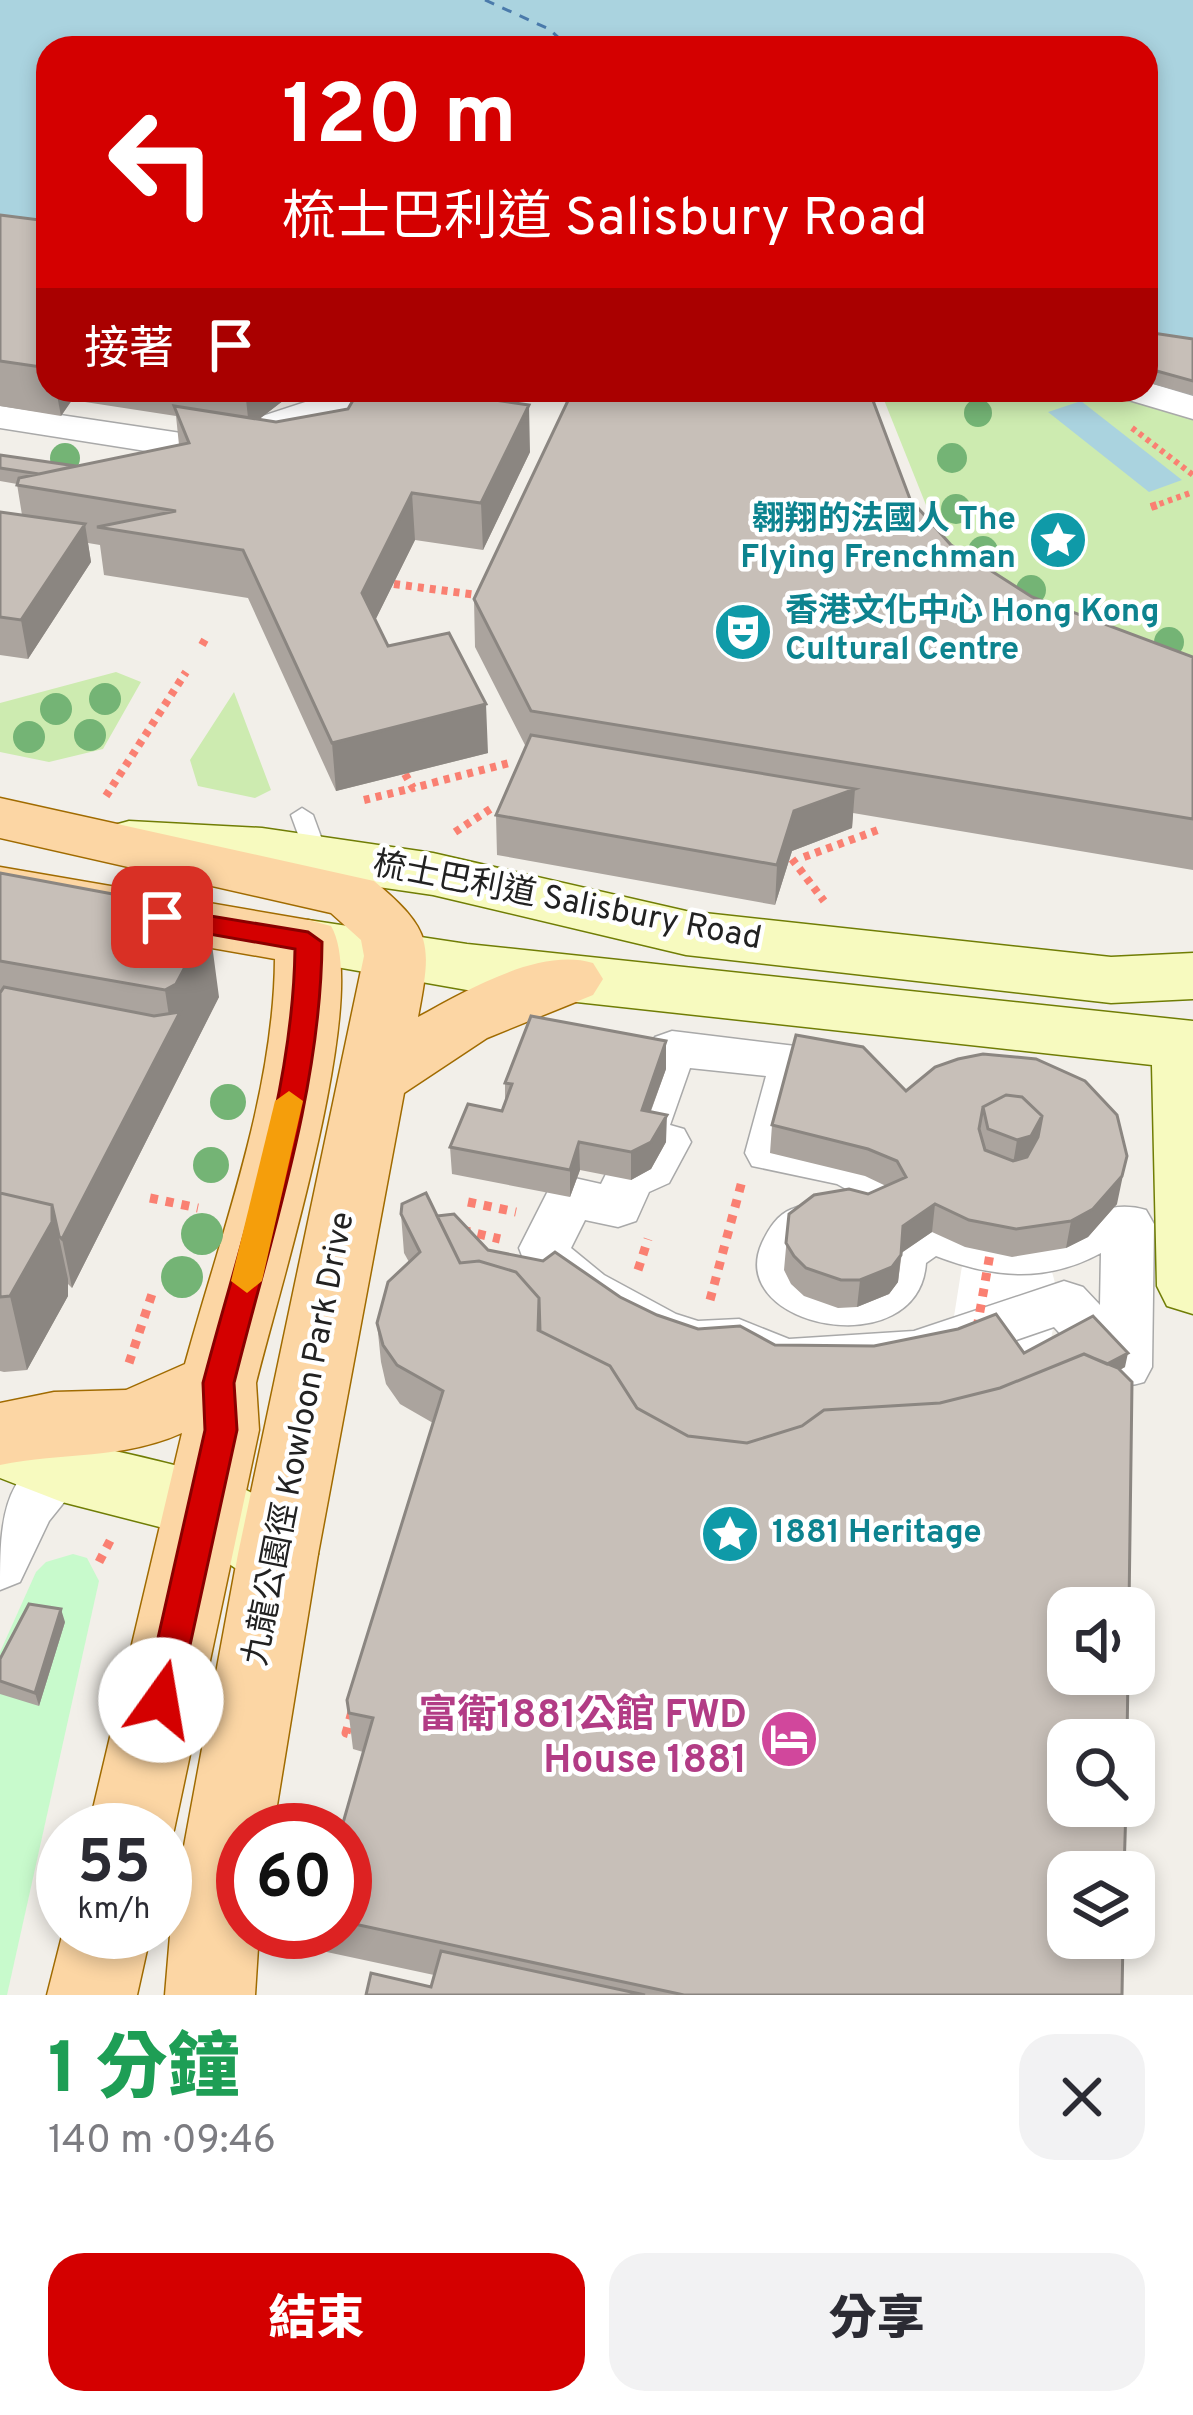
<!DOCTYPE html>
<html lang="zh-TW">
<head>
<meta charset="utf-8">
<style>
  body { margin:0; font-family:Overpass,"Noto Sans TC",sans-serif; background:#f2f2f3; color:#2b2b33; height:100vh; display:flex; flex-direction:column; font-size:45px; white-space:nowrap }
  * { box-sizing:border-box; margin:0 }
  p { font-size:39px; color:#7c7c81 }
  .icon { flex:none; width:66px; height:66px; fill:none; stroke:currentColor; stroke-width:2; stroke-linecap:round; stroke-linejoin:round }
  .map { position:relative; height:1995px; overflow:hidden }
  .sheet { display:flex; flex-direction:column; background:#fff; flex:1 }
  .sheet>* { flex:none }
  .banner { position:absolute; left:36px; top:36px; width:1122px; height:366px; border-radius:36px; box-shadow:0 6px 18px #0003; background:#d40000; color:#fff; overflow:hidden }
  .fabs { position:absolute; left:1047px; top:1587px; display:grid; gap:24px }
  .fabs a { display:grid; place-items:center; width:108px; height:108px; border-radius:24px; background:#fff; box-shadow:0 6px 18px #0003; font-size:60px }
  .speed { position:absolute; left:36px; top:1803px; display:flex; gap:24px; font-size:60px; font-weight:700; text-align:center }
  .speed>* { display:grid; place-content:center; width:156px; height:156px; border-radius:50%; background:#fff; box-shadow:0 6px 18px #0003; line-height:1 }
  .speed small { font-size:30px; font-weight:400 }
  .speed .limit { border:18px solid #d22; background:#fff; color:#111 }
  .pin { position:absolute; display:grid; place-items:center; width:102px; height:102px; color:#fff; margin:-51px; border-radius:24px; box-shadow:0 6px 18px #0006 }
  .me { position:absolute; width:132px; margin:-66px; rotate:13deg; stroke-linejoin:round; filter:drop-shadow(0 0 9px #0008) }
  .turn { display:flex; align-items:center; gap:42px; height:252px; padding:0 48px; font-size:54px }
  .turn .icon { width:156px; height:156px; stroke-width:2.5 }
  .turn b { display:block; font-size:84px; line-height:102px }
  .then { display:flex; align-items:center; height:114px; padding:0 48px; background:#0003; gap:24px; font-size:45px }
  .round { display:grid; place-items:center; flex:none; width:126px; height:126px; border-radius:36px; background:#f2f2f3 }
  .headline { display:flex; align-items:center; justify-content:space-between; height:204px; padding:0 48px }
  h1 { font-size:72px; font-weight:800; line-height:90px; color:#1e9e55 }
  .button { display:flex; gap:24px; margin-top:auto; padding:24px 48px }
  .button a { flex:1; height:138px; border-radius:36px; background:#d40000; color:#fff; font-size:48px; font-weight:800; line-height:138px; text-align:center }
  .button a+a { background:#f2f2f3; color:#2b2b33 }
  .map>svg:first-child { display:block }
  .grass { fill:#cdebb0 }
  .park { fill:#c8facc }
  .water { fill:#aad3df }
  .pier { fill:#fff }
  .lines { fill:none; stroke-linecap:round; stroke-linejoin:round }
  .ferry { stroke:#4a7aab; stroke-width:3; stroke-dasharray:10 9; stroke-linecap:butt }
  .lane-casing { stroke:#a9a9a9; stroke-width:3 }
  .street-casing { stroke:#a9a9a9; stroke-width:3 }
  .secondary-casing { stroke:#707d05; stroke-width:3 }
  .primary-casing { stroke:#a06b00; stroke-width:3 }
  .path-far2 { stroke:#fa8072; stroke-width:6; stroke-dasharray:4.5 4.5; stroke-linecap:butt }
  .path-far1 { stroke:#fa8072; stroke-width:8; stroke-dasharray:6 6; stroke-linecap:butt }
  .path { stroke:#fa8072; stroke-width:9; stroke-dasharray:8 8; stroke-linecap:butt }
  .lane { fill:#fff; fill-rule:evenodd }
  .street { fill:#fff; fill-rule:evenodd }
  .secondary { fill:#f7fabf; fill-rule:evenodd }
  .primary { fill:#fcd6a4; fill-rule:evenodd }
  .path-bridge-far1 { stroke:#fa8072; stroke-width:8; stroke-dasharray:6 6; stroke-linecap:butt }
  .path-bridge { stroke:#fa8072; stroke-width:9; stroke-dasharray:8 8; stroke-linecap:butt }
  .tree { fill:#74b475 }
  .wall { fill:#aba49e }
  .shaded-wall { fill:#8b8681 }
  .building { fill:#c7bfb8; stroke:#8b8681; stroke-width:3; fill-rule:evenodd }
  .route { fill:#d40000; stroke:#8a0000; stroke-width:3 }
  .slow { fill:#f59e0b }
  .labels { text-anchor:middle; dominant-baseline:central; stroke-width:9; stroke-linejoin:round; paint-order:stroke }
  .culture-label { font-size:33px; font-weight:bold; fill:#0d838f; stroke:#fff; text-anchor:start }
  .street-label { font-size:33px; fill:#222; stroke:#fff }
  .near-hotel-label { font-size:39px; font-weight:bold; fill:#b23c85; stroke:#fff; text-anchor:end }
</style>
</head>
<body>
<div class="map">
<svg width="1193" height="1995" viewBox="0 0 1193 1995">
  <rect width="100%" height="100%" fill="#f2efe9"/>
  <path class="grass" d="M1146 381 1193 395V682L1097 647 951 551 934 525 880 390H1146Z
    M116 672 141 682 103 749 49 762 0 752V703Z
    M234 692 271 790 255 798 198 786 190 760Z"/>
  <path class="park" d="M73 1554 87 1558 99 1581 7 1995H0V1652L36 1572 46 1562Z"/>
  <path class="water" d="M0 0H1193V352L1146 346V48H48V224L0 221Z
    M1081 401 1182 480 1149 492 1048 412Z"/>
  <path class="pier" d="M965 1247 1047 1253 1059 1298 1051 1339 899 1440 943 1386Z"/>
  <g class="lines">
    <path class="ferry" d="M485 0 549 29 570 48"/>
    <g class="lane-casing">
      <path id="lane" d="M302 808 313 815 328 856 325 861 317 864 306 856 291 815Z"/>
    </g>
    <g class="street-casing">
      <path id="street" d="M1146 382 1193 396V419L1122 398 1116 390H1146Z
        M342 390H399L393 398 203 460 0 428V406L201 436Z
        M672 1031 812 1048 820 1061 799 1139C849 1147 902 1157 928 1205L922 1215C945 1208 991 1236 1022 1235 1068 1235 1098 1195 1146 1210L1154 1224 1152 1367 1144 1382C1103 1396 1080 1355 1054 1327L915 1375 828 1384 783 1382 734 1362 697 1365 638 1344 566 1305 529 1274 519 1248 552 1183 570 1177 601 1184 610 1166 633 1155 616 1137 648 1049 655 1037ZM690 1068 766 1076 745 1153 752 1166 837 1184 866 1200C841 1204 817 1198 792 1209 777 1215 769 1228 762 1243 724 1328 919 1366 926 1263L936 1256C993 1278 1046 1283 1101 1253L1100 1305 1083 1287 1064 1281 914 1331 789 1339 739 1319 698 1321 676 1314 604 1275 571 1248 585 1220 618 1227 636 1221 649 1192 669 1183 691 1142 684 1129 670 1125ZM892 1232 881 1240C876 1251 876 1259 873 1270 863 1296 825 1283 810 1269L812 1249 822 1240 858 1241Z
        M62 1447 82 1454 90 1470 49 1521 20 1582 0 1590C0 1528 0 1471 62 1447Z"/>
    </g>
    <g class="secondary-casing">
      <path id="secondary" d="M129 821 262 828 433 853 686 911 1111 957 1193 953V999L1111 1003 686 955 433 895 262 870 107 857 98 842 107 827Z
        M308 920 467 944 1193 1021V1314L1167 1306 1157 1286 1152 1065 467 990 285 958 276 942 285 926Z
        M0 1412C27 1422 52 1435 79 1442 155 1463 280 1476 318 1554L306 1578 278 1588 250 1578 183 1533 62 1502 0 1478Z"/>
    </g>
    <g class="primary-casing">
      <path id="primary" d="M0 798 374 881C433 931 432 943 418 1017 466 991 539 947 593 963L603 979 593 995 487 1038 404 1093 318 1554 273 1830H243V1932H259L255 1995H165L172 1911 238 1554 364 956 361 940 331 913 0 838Z
        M0 867 308 920 331 926C372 994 277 1296 256 1383L259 1430 174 1830 165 1850V1830H88L182 1433C122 1460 63 1452 0 1465V1403L54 1392 126 1390 185 1364C221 1233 274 1095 275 959L0 911Z
        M63 1932H151L137 1995H47Z"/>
    </g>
    <path class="path-far2" d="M1132 428 1193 475
      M1151 507 1193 492"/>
    <path class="path-far1" d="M1151 507 1160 504
      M202 645 207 636
      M405 774 413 788 513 762
      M106 796 186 672
      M364 800 413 788
      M455 832 492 808
      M804 857 878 830
      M792 859 824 901"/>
    <path class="path" d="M150 1198 198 1208
      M468 1202 516 1212
      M462 1230 500 1239
      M638 1270 648 1239
      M710 1300 742 1181
      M129 1363 153 1291
      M99 1562 112 1537
      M352 1712 346 1733 362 1737"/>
    <use href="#lane" class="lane"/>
    <use href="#street" class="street"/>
    <use href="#secondary" class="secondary"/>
    <use href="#primary" class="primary"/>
    <path class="path-bridge-far1" d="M394 584 485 596"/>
    <path class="path-bridge" d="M977 1328 990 1254"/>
  </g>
  <g class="tree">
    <circle cx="978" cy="413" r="14"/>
    <circle cx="65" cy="458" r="15"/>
    <circle cx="952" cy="458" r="15"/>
    <circle cx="956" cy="509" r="15"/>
    <circle cx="983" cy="551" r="15"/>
    <circle cx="1031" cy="590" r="15"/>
    <circle cx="1169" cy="642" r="15"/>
    <circle cx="105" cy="699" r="16"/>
    <circle cx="56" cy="709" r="16"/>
    <circle cx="90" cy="735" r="16"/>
    <circle cx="29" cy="737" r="16"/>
    <circle cx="228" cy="1102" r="18"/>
    <circle cx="211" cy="1165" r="18"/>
    <circle cx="202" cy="1234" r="21"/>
    <circle cx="182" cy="1277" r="21"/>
  </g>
  <path class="wall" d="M0 215 48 221V390H297L259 419 530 452 483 550 415 540 375 620 388 646 488 753 336 791 248 598 104 575 100 545 88 543 91 562 28 659 0 655V512L22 515 17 484 0 481V468L76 466 179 445 176 416 72 400 61 416 0 406Z
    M1146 332 1193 339V395L1146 382Z
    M910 499 951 545 1032 597 1193 657V870L853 813 852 828 792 851 775 905 497 855 496 815 526 747 475 647 474 599Z
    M0 873 219 997 72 1288 68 1284V1296L27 1370 4 1372 0 1371Z
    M935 1067 1117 1204 1088 1237 1066 1248 1012 1257 965 1247 932 1232 902 1252 898 1282 889 1294 857 1307 838 1308 804 1296 791 1284 784 1270 789 1214 868 1194 886 1186 865 1176 770 1153 772 1125 906 1091Z
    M666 1069 651 1111 666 1142 651 1169 631 1180 580 1170 570 1197 452 1174 450 1147 502 1111 505 1101V1083Z
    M401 1214 437 1216 488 1250 620 1297 657 1315 698 1329 775 1345 1024 1353 1125 1367 1120 1370 1122 1995H366L431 1987 434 1975 322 1951 319 1932H345V1830L363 1752 353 1749 347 1700 433 1423 400 1404 386 1384 381 1362 377 1323 409 1262 404 1253Z
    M65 1622 39 1706 0 1694V1659Z"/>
  <path class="shaded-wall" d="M56 390H70L72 400 61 416Z
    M245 390H297L249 427Z
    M529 405 530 452 483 550 481 503Z
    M412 493 415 540 365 641 362 593Z
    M85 524 91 562 28 659 21 620Z
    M486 704 488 753 336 791 332 743Z
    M855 789 852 828 792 851 775 905 777 865 794 811Z
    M209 922 219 997 72 1288 62 1239 171 1029 165 990Z
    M666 1041V1069L641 1137 642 1110Z
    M667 1115 666 1142 651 1169 631 1180V1152Z
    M1042 1116 1033 1165 1009 1188 1017 1140Z
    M579 1142 580 1170 570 1197V1170Z
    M1127 1156 1117 1204 1088 1237 1066 1248 1071 1221Z
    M935 1204 932 1232 900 1254 903 1226Z
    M52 1205 68 1279V1296L27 1370 10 1296Z
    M901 1255 898 1282 889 1294 857 1307 860 1280Z
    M1128 1353 1125 1367 1048 1407 996 1413Z
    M61 1609 65 1622 39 1706 35 1693Z"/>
  <path class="building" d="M0 215 48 221V368L0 361Z
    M1146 332 1193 339V381L1146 368Z
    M359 390H425L529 405 481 503 412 493 362 593 388 646 449 633 486 704 332 743 243 550 97 527 176 511 17 485 19 478 189 443 174 406 276 422 348 409Z
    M573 390H869L910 499 951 545 1032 597 1193 657V819L531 711 474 599Z
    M0 455 76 466 39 474 0 468Z
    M0 512 85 524 21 620 0 617Z
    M531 735 855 789 794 811 777 865 496 815Z
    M0 873 193 909 209 922 176 984 165 990 0 961Z
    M4 987 154 1016 180 1012 62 1239 59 1236 52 1205 0 1193V993Z
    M531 1016 666 1041 642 1110 667 1115 651 1142 631 1152 579 1142 570 1170 450 1147 468 1104 502 1111 512 1084 505 1083Z
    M796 1035 863 1047 906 1091 935 1067 958 1059 983 1054 1036 1059 1085 1081 1117 1115 1127 1156 1122 1176 1093 1209 1071 1221 1016 1229 969 1220 935 1204 903 1226 901 1255 892 1267 860 1280H841L806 1268 794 1256 786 1243 789 1214 814 1195 849 1189 868 1194 906 1177 897 1161 868 1149 772 1125ZM1006 1095 1022 1097 1042 1116 1038 1137 1027 1157 1013 1161 985 1150 979 1129 983 1107Z
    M1006 1095 1022 1097 1042 1116 1031 1136 1017 1140 988 1129 983 1107Z
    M0 1193 52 1205V1222L10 1296 0 1297Z
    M426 1193 460 1263 479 1261 516 1272 539 1298 538 1330 610 1366 637 1408 688 1436 747 1443 802 1426 824 1410 940 1403 1000 1388 1084 1354 1118 1368 1132 1382 1129 1608H1068V1674H1128L1127 1740H1068V1806H1126L1124 1872H1068V1938H1123L1122 1995H684L345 1922V1830H341L373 1718 349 1713 347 1700 443 1391 397 1365 383 1345 377 1323 388 1282 420 1252 401 1214 402 1204Z
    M454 1214 488 1250 543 1261 555 1252 620 1297 657 1315 698 1329 740 1326 775 1345 874 1346 958 1329 996 1314 1024 1353 1093 1316 1128 1353 1107 1364 1084 1354 1000 1388 940 1403 824 1410 802 1426 747 1443 688 1436 637 1408 610 1366 540 1331 539 1298 516 1272 479 1261 460 1263 437 1216Z
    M29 1604 61 1609 35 1693 0 1681V1659Z
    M441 1951 645 1995H366L371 1973 431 1987Z"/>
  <path class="route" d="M162 908 308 932 322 942C321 1091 270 1238 234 1383L237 1430 178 1700 173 1711 161 1715 149 1711 144 1700 205 1430 203 1383C240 1241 293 1096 295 949L152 924 148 917Z"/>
  <path class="slow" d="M289 1091 303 1101 262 1281 247 1293 231 1281 275 1101Z"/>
  <defs>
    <g id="sight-disc" transform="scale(3)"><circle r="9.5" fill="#0f9aa8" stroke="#fff"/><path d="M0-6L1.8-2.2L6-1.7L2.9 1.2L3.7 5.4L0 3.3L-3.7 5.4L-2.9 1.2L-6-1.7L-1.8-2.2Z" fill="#fff"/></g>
    <g id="theatre-disc" transform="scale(3)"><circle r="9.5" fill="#0f9aa8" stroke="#fff"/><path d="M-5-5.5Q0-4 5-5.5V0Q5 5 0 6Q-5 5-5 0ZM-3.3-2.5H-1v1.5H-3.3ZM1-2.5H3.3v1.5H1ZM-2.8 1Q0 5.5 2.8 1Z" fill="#fff"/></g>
    <g id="hotel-disc" transform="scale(3)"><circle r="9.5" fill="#d1479c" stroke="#fff"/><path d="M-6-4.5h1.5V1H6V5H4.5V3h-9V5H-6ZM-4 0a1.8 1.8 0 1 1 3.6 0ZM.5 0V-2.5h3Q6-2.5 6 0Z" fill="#fff"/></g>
  </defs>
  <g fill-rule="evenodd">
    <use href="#sight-disc" x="1058" y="540"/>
    <use href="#theatre-disc" x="743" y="632"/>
    <use href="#sight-disc" x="730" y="1534"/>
    <use href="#hotel-disc" x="789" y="1739"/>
  </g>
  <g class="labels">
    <g class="culture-label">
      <text x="1016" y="521" text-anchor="end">翱翔的法國人 The<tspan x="1016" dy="38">Flying Frenchman</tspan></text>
      <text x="785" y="613">香港文化中心 Hong Kong<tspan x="785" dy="38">Cultural Centre</tspan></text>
      <text x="772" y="1534">1881 Heritage</text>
    </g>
    <g class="street-label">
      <text transform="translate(567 903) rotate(11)">梳士巴利道 Salisbury Road</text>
      <text transform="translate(301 1439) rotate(-79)">九龍公園徑 Kowloon Park Drive</text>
    </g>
    <g class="near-hotel-label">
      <text x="747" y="1717">富衛1881公館 FWD<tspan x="747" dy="45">House 1881</tspan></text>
    </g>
  </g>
</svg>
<div class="fabs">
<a><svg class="icon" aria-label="sound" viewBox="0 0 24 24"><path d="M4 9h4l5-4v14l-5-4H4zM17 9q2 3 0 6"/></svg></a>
<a><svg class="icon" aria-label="search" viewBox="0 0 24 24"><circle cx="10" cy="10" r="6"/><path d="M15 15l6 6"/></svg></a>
<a><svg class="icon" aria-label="layers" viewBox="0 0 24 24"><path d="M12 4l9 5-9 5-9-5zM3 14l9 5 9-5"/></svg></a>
</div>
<div class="speed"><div>55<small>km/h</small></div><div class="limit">60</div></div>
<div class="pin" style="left:162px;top:917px;background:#d93025"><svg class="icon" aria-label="arrive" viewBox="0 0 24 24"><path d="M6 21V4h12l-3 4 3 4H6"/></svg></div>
<svg class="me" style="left:161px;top:1700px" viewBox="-20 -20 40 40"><circle r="19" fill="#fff"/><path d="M0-13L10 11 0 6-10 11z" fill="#d40000"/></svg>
<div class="banner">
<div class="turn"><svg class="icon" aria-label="left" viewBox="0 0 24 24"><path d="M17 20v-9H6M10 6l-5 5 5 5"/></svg><div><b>120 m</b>梳士巴利道 Salisbury Road</div></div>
<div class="then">接著<svg class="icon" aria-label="arrive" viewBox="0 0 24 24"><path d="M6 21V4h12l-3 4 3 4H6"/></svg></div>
</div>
</div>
<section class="sheet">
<div class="headline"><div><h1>1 分鐘</h1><p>140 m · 09:46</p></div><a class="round"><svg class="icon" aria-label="close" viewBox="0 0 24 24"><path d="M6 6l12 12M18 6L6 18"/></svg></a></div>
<div class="button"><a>結束</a><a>分享</a></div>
</section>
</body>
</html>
